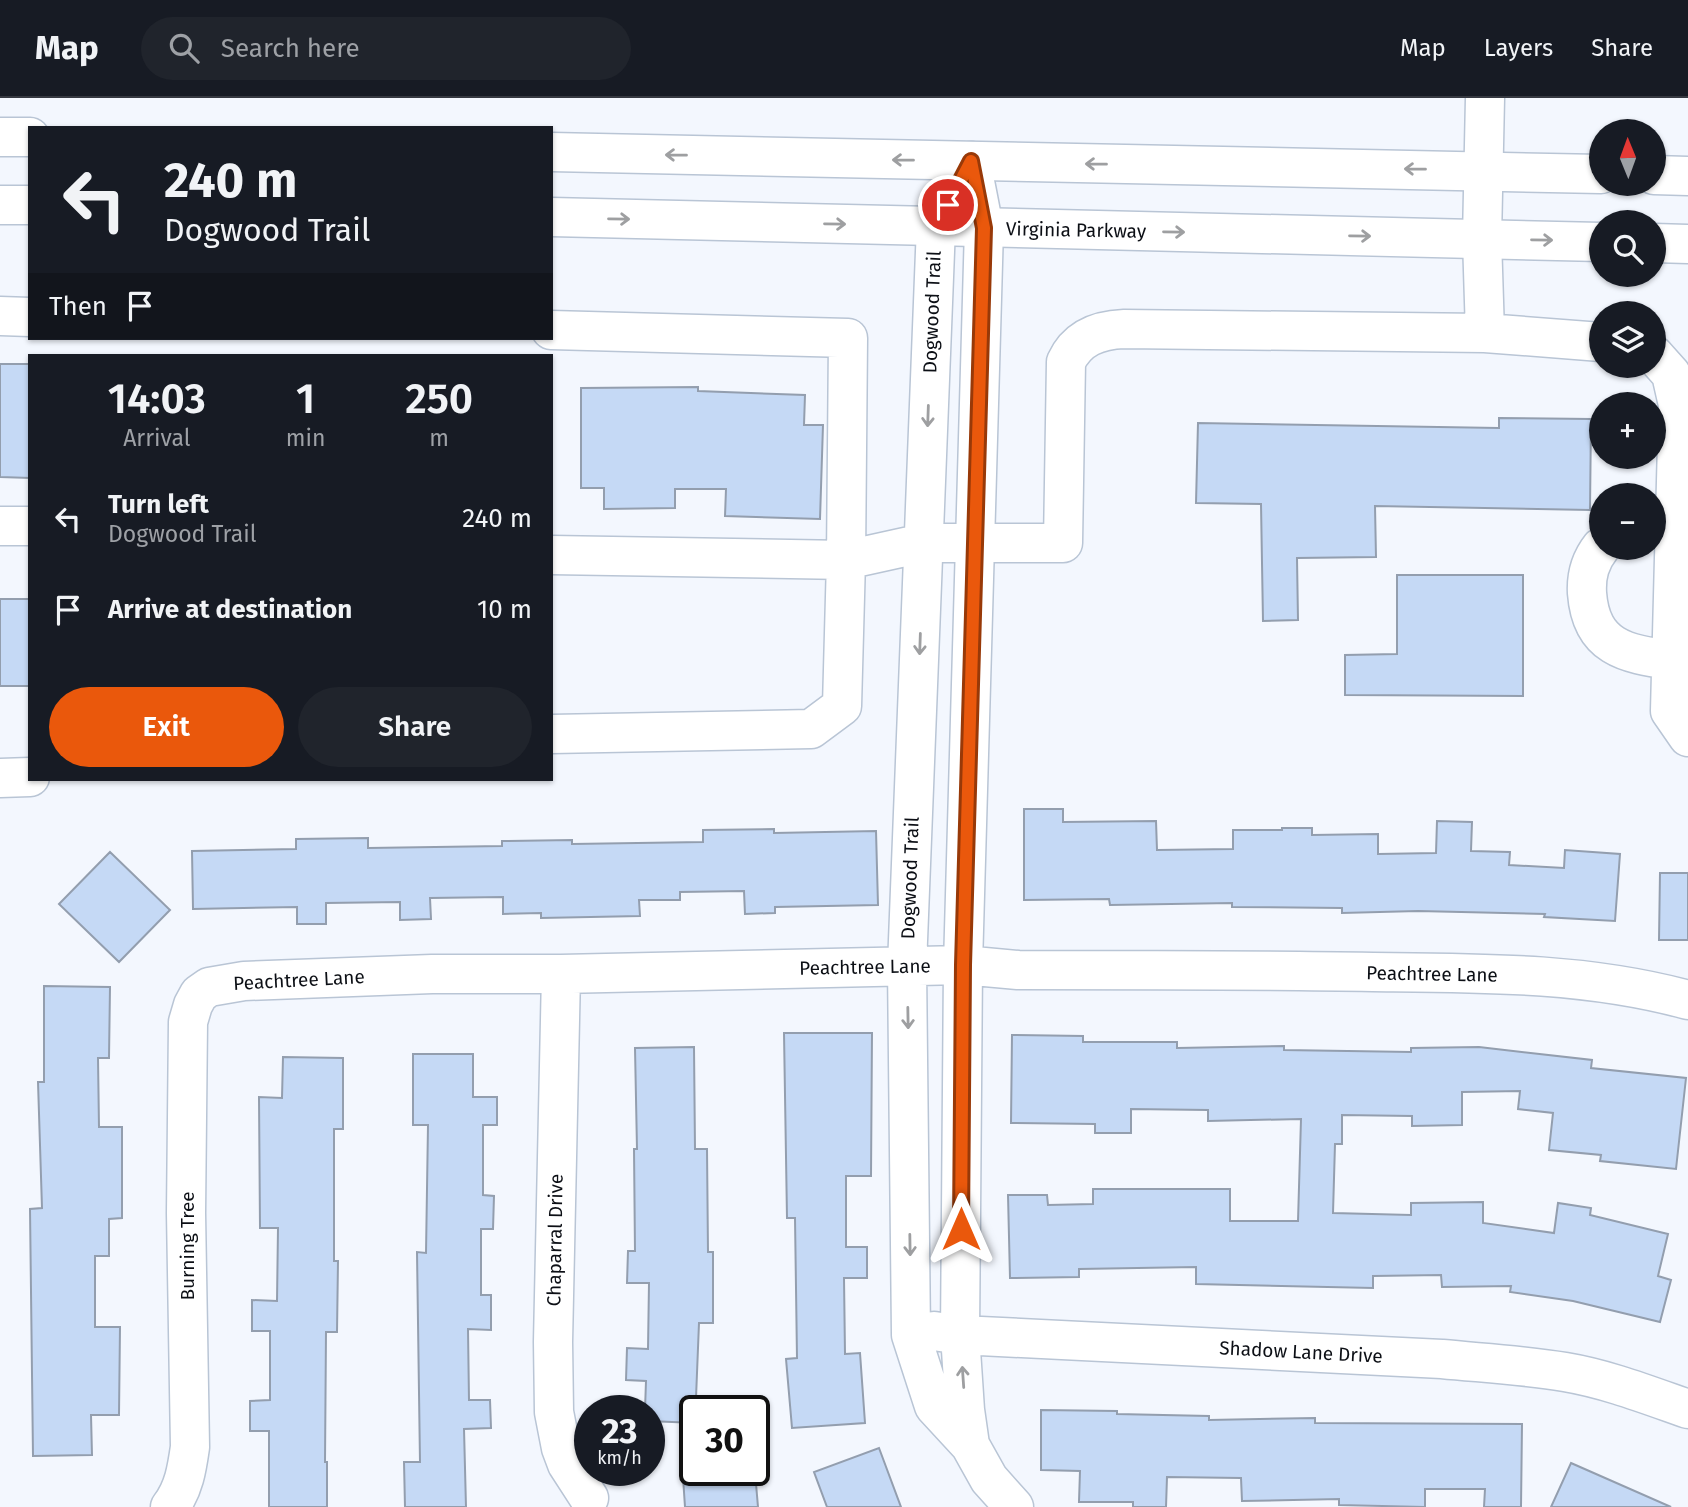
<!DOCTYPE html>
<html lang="en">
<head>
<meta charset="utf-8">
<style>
  body { margin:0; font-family:"Fira Sans",sans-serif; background:#20242c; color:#f1f3f6; height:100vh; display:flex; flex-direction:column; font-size:26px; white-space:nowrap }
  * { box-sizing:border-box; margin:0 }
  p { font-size:23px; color:#9ea1a6 }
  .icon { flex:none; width:38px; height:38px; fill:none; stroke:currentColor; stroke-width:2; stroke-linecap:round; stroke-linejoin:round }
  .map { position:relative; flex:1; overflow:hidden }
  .sheet { position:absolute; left:28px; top:256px; width:525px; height:427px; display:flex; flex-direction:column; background:#171b24; border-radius:0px; box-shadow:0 2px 5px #0004 }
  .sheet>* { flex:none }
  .hud { position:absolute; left:28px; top:28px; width:525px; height:214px; border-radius:0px; box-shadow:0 2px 5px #0004; background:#171b24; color:#f1f3f6; overflow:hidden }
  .needle { width:46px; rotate:359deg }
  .controls { position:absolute; left:1589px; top:21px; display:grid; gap:14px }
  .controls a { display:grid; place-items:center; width:77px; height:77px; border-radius:50%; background:#171b24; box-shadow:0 2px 5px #0004; font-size:35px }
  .speed { position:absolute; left:574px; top:1297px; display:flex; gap:14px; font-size:35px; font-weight:700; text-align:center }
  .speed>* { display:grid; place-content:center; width:91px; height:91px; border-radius:50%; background:#171b24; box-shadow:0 2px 5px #0004; line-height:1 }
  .speed small { font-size:18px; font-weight:400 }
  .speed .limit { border:4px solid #111; border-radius:10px; background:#fff; color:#111 }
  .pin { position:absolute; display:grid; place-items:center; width:60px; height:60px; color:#fff; margin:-30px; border:4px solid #fff; border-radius:50%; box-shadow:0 2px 7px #0007 }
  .me { position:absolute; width:77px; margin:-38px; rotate:0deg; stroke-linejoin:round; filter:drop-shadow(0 0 5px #0008) }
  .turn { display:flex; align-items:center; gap:24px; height:147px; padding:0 21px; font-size:32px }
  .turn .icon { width:91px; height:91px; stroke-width:2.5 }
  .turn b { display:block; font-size:49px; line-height:60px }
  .then { display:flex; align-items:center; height:66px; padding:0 21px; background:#0003; gap:14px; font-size:26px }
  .eta { display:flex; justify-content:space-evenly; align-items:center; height:119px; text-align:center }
  .eta b { font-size:42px; font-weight:600; line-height:49px }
  .primary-button { display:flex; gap:14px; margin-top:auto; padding:14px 21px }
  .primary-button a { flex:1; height:80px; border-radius:42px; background:#ea580c; color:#fff; font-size:28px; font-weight:600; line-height:80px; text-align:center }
  .primary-button a+a { background:#20242c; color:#f1f3f6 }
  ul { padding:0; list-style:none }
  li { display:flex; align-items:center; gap:21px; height:91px; padding:0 21px }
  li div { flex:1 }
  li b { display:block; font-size:26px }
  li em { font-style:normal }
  header { display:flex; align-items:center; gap:42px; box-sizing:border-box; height:98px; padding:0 35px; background:#171b24; border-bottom:2px solid #363941 }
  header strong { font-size:33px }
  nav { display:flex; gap:38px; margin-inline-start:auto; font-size:24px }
  .search { width:490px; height:63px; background:#20242c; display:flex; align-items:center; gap:18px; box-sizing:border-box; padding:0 24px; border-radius:38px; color:#9ea1a6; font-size:26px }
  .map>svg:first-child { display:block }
  .building { fill:#c5d9f5; stroke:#939eae; stroke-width:2 }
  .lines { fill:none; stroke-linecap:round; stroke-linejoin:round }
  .minor-casing { stroke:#b9c5d5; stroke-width:41 }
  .major-casing { stroke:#b9c5d5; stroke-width:41 }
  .minor { stroke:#fff; stroke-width:38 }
  .major { stroke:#fff; stroke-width:38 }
  .oneway { stroke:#9e9fa1 }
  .route-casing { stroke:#983908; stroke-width:18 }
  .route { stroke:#ea580c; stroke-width:12 }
  .labels { text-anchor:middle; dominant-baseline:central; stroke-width:6; stroke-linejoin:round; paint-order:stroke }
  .street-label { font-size:19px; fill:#0c0f15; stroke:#fff }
</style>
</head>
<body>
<header>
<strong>Map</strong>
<div class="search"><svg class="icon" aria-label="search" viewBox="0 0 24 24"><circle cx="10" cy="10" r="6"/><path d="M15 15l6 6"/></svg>Search here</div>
<nav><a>Map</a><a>Layers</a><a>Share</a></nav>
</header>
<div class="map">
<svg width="1688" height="1409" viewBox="0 0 1688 1409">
  <rect width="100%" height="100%" fill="#f3f7fe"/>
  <path class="building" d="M0 266H30V380L0 379Z
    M698 289V293L805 297 804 327H823L820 421 725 418 726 391H675V410L604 411V390H581V290Z
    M1499 320 1591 321 1590 412 1375 408 1376 459 1297 460 1298 522 1263 523 1261 406 1196 405 1198 325 1499 330Z
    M1397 477H1523V598L1345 597V557L1397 556Z
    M0 501H30V588H0Z
    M1024 711H1063V724L1156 723 1157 752 1233 751V732H1282V730H1312V737L1378 736V756L1436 755 1437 723 1472 724 1471 753 1510 754 1509 767 1564 770 1565 752 1620 756 1615 823 1544 819 1545 816 1418 813 1342 815V810L1232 809V805L1110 807 1109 801 1024 802Z
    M774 731V735L876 733 878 807 775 809V815L745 816 744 793 680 794V802H639L640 818 541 820V815L503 816V799L430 800 431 821 400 822V804L326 805V826H297V809L193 811 192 753 296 751V741L368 740V750L502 748V743L572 742V746L703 744V732Z
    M110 754 170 812 119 864 59 806Z
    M1660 775H1688V842H1659Z
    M44 888 110 889 109 960H98L99 1029H122V1120L109 1121V1158H95V1229H120L119 1317H91L92 1357 33 1358 30 1111 42 1110 38 984H44Z
    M784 935H872L871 1078H846V1149H867V1180H844L845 1256 860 1255 865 1325 792 1330 786 1261 797 1260 795 1120H787Z
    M1012 937 1083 938V944H1177V950L1284 948V952L1411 954V950L1479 949 1592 962 1591 970 1686 980 1676 1071 1600 1063 1601 1057 1549 1052 1553 1015 1518 1011 1520 993 1462 994V1027L1412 1028V1018L1342 1017V1046H1335L1333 1115 1411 1117V1105L1483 1104V1125L1554 1135 1558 1105 1591 1110 1590 1117 1668 1136 1658 1178 1671 1182 1660 1224 1573 1203 1510 1194 1511 1188 1442 1189 1441 1177 1373 1178V1190L1196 1186V1169L1079 1171V1179L1010 1180 1008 1097H1047L1048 1107 1093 1106V1091H1230V1123H1298L1301 1021 1208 1023V1012L1131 1011V1035H1095V1026L1011 1025Z
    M694 949 695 1051H707L708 1154H713V1225H699L695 1325 649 1323V1312H645L646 1283 626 1282 627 1250 648 1251 649 1185H627L628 1153H635L634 1051H637L635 950Z
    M413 956H473V999H497V1027H483V1097L494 1098 493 1131H481V1197H491V1232L468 1231 469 1302H490L491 1330 464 1331 466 1409H405L404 1364H420L417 1154 426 1155 428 1027H413Z
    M283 959 343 960V1031H334V1163H338L337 1234H326L325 1364H327V1409H269V1333H250V1303L270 1302V1233H252V1202L277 1203 278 1130H260L259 999 282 1000Z
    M1041 1312 1117 1313V1316L1209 1318V1322L1315 1320V1325L1522 1326 1521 1409H1484L1485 1391H1425V1409L1339 1407V1401L1242 1403 1241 1380 1167 1379 1166 1409H1133V1404H1079L1080 1373 1041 1372Z
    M879 1350 901 1409H827L814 1374Z
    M1571 1365 1671 1409H1551Z
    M755 1374 758 1409H685L683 1379Z"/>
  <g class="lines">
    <g class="minor-casing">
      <path id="minor" d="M971 63 936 128 907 868 911 1237 934 1308 970 1347 989 1381 1014 1409
        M0 218 30 219
        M551 232 848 240 846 462 923 445H1063L1066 264C1077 240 1098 232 1124 231L1485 235 1482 141 1485 0
        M1485 235 1601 244
        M1654 257 1671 276 1678 307 1670 613 1688 639
        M0 428H30
        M1601 449C1590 463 1586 477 1587 495 1591 549 1625 556 1671 562
        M551 457 846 462 842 608 811 631 551 636
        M0 680 30 679
        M561 876 553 1244 554 1314 561 1350 567 1366 589 1400
        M934 1233 960 1237 1442 1261C1483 1265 1524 1267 1565 1274 1607 1281 1648 1297 1688 1311
        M970 1347 965 1312 960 1237 963 867 984 130 971 63
        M170 1409C184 1391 187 1370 190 1349L186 1115 188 924 193 907 199 896 209 889 244 883 432 876H561L963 867 1018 872C1137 872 1255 872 1373 874 1479 875 1586 874 1688 902"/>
    </g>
    <g class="major-casing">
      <path id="major" d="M0 39H30
        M551 54 1601 76
        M1654 77 1688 78
        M0 107H30
        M551 119 1601 144
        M1654 145 1688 146"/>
    </g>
    <use href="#minor" class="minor"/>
    <use href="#major" class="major"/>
  </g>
  <defs><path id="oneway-shaft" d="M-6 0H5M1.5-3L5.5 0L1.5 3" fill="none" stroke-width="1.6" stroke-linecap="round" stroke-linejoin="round" transform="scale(1.75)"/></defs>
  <g class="oneway">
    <use href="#oneway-shaft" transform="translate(676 57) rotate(-179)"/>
    <use href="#oneway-shaft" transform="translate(903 62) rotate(-179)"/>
    <use href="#oneway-shaft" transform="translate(1096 66) rotate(-179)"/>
    <use href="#oneway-shaft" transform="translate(1415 71) rotate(-179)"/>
    <use href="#oneway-shaft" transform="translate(619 121) rotate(1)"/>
    <use href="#oneway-shaft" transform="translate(835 126) rotate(1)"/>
    <use href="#oneway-shaft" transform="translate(1174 134) rotate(1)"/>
    <use href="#oneway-shaft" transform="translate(1360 138) rotate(1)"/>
    <use href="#oneway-shaft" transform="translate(1542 142) rotate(1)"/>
    <use href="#oneway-shaft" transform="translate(928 318) rotate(92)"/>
    <use href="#oneway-shaft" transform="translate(920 546) rotate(92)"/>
    <use href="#oneway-shaft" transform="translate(908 920) rotate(89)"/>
    <use href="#oneway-shaft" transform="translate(910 1147) rotate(89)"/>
    <use href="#oneway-shaft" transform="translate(963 1279) rotate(-94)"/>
  </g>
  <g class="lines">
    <g class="route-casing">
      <path id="route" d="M948 107 971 63 984 130 963 867 961 1131"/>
    </g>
    <use href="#route" class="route"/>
  </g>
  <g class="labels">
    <g class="street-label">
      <text transform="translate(1076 132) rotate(1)">Virginia Parkway</text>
      <text transform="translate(932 214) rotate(-88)">Dogwood Trail</text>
      <text transform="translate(910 780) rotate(-88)">Dogwood Trail</text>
      <text transform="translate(865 869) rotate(-1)">Peachtree Lane</text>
      <text transform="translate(1432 876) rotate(1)">Peachtree Lane</text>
      <text transform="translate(299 882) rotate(-3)">Peachtree Lane</text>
      <text transform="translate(555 1142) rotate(-89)">Chaparral Drive</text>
      <text transform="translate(187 1148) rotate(-90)">Burning Tree</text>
      <text transform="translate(1301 1254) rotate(3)">Shadow Lane Drive</text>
    </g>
  </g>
</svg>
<div class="controls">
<a><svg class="needle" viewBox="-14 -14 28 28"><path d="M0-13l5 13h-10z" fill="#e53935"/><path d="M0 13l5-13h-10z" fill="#9ea1a6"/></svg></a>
<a><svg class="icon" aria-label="search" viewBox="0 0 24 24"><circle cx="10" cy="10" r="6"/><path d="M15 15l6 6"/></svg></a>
<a><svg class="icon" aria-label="layers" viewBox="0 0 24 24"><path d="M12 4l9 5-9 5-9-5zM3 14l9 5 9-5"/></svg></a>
<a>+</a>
<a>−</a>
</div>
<div class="speed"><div>23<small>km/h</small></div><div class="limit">30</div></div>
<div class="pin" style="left:948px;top:107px;background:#d93025"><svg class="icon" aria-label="arrive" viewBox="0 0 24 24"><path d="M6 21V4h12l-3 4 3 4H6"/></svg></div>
<svg class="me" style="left:961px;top:1131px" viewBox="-20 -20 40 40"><path d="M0-17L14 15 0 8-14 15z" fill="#ea580c" stroke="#fff" stroke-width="4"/></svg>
<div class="hud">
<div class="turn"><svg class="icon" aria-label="left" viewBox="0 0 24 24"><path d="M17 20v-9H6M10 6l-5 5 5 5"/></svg><div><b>240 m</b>Dogwood Trail</div></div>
<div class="then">Then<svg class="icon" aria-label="arrive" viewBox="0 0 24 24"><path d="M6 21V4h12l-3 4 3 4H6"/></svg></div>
</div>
<section class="sheet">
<div class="eta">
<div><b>14:03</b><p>Arrival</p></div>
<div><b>1</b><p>min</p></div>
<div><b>250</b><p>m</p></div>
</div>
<ul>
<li><svg class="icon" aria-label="left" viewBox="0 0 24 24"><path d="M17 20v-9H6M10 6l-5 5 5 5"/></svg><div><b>Turn left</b><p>Dogwood Trail</p></div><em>240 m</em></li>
<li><svg class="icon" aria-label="arrive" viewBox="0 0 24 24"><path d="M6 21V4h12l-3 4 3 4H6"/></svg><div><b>Arrive at destination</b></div><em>10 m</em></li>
</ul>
<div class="primary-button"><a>Exit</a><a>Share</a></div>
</section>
</div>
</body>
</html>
